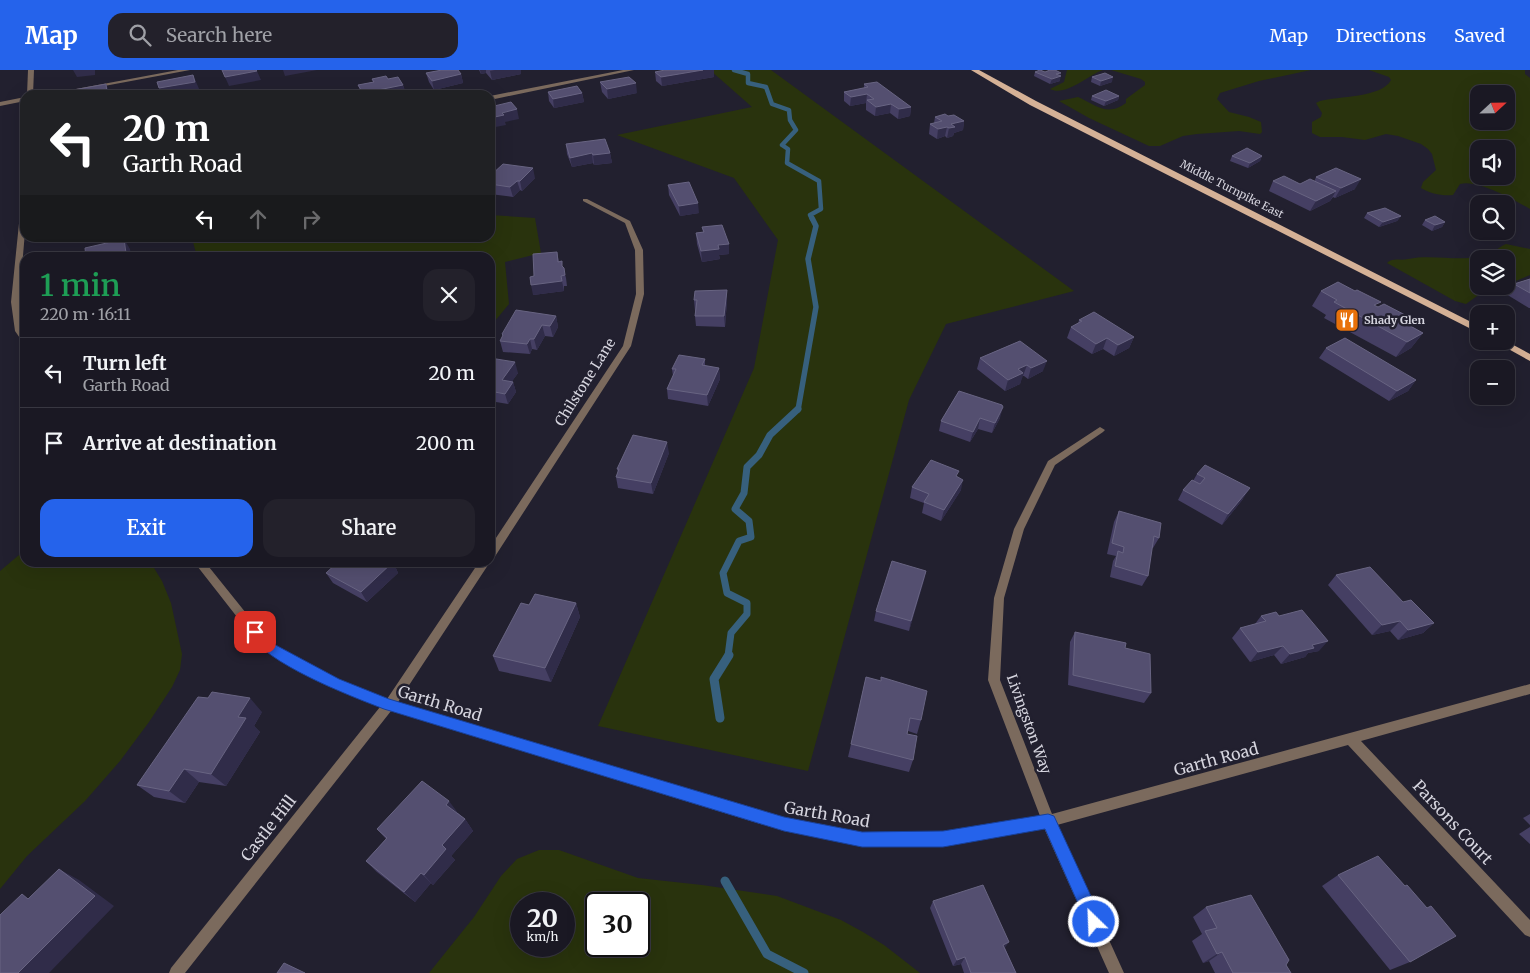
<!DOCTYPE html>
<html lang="en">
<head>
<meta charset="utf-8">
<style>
  body { margin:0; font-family:Merriweather,serif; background:#23212b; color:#f1f3f6; height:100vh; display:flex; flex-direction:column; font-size:19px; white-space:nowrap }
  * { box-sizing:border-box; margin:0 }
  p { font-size:16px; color:#9fa0a6 }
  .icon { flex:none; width:28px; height:28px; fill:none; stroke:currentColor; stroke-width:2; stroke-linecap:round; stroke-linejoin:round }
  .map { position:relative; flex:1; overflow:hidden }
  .drawer { position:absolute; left:20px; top:182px; width:475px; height:315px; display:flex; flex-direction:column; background:#1a1823; border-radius:15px; box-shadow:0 5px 20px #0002,0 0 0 1px #383741 }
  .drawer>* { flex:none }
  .hud { position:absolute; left:20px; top:20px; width:475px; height:152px; border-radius:15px; box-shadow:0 5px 20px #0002,0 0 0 1px #383741; background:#202124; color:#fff; overflow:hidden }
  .needle { width:32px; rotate:68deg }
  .tools { position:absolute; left:1470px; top:15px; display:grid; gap:10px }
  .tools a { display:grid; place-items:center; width:45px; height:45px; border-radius:10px; background:#1a1823; box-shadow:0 5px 20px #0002,0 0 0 1px #383741; font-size:25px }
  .speed { position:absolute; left:510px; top:822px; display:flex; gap:10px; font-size:25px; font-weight:700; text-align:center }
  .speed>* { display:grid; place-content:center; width:65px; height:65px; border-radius:50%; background:#1a1823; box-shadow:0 5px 20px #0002,0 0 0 1px #383741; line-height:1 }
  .speed small { font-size:12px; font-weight:400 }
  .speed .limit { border:2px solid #111; border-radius:8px; background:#fff; color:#111 }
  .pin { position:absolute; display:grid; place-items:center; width:42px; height:42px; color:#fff; margin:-21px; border-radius:10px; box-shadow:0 2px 8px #0006 }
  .me { position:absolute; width:55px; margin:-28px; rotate:336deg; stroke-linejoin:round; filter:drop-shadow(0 0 4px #0008) }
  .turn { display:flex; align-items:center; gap:18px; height:105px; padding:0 20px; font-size:22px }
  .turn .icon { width:65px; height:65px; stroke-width:2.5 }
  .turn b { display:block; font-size:35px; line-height:42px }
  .lanes { display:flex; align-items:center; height:48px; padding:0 20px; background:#0003; justify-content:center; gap:25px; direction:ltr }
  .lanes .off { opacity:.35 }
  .round { display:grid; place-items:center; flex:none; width:52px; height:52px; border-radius:15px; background:#23212b }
  .overview { display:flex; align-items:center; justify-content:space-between; height:85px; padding:0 20px }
  h1 { font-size:30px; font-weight:600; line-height:38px; color:#1e9e55 }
  .primary-button { display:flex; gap:10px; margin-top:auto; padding:10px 20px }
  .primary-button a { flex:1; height:58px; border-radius:15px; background:#2563eb; color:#fff; font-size:20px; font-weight:600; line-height:58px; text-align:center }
  .primary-button a+a { background:#23212b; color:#f1f3f6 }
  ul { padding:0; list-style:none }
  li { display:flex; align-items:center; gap:15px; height:70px; padding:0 20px; border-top:1px solid #383741 }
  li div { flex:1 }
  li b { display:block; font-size:19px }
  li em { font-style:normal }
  header { display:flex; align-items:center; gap:30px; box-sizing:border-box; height:70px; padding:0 25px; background:#2563eb; color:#fff }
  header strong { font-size:24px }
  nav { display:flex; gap:28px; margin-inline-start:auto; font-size:18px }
  .search { width:350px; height:45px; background:#23212b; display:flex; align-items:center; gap:12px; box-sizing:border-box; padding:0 18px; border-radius:15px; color:#9fa0a6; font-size:19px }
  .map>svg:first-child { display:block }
  .green { fill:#29330d; fill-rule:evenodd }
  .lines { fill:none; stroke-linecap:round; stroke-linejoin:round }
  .stream-far3 { stroke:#37607d; stroke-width:4.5 }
  .stream-far2 { stroke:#37607d; stroke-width:5.5 }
  .stream-far1 { stroke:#37607d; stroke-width:7 }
  .stream { stroke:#37607d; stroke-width:9 }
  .street { fill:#7b6a5d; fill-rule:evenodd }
  .primary { fill:#d5b196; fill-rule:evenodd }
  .wall { fill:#453f63 }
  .shaded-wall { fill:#302c49 }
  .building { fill:#544f70; stroke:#686482 }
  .route { fill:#2563eb; stroke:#184099 }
  .labels { text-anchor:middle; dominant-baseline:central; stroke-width:5; stroke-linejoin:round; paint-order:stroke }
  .far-street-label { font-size:11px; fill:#d5d4de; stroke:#22202f }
  .far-poi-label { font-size:11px; font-weight:bold; fill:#d5d4de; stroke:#22202f; text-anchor:start }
  .street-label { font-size:14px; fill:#d5d4de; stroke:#22202f }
  .near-street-label { font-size:16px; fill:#d5d4de; stroke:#22202f }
</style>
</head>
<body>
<header>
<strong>Map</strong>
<div class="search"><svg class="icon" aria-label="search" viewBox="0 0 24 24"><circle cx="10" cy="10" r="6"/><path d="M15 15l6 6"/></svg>Search here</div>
<nav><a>Map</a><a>Directions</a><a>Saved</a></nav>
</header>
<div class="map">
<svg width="1530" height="903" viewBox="0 0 1530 903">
  <rect width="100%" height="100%" fill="#22202f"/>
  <path class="green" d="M710 0H771L1074 221 946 254 909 330 808 701 598 656 754 298 778 170 734 108 617 65 752 37Z
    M1067 0H1103C1088 5 1066 27 1050 19L1064 12Z
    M1111 0H1311L1259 11 1220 23 1217 29 1229 42 1249 47 1261 52 1262 62 1260 64 1239 61 1197 64 1183 66 1160 76H1149L1089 48 1059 31 1078 27C1096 35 1107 47 1126 33V29L1145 15V12L1141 9Z
    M1369 0H1525V4L1530 8V139C1514 130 1478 109 1460 114L1453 125C1442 126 1431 124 1421 118L1423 112 1436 100 1432 84 1428 79 1421 74 1398 66 1386 64 1365 70 1342 67H1320L1312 63V52L1321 47 1322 43 1316 33 1320 31C1337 26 1382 28 1391 10L1389 7ZM1479 24H1506V51H1479ZM1479 79H1506V106H1479Z
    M490 145 535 148 541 183 505 192 509 234 490 257V188H303L298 182 275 188 197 187 192 168H490Z
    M1506 174 1530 179V205L1506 215V189H1479V216H1503L1494 221H1484L1466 234 1455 231 1387 193C1392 187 1400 191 1408 189 1433 184 1459 192 1482 186 1493 184 1497 178 1506 174Z
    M25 480V492L151 493 162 511 171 533 182 584 180 600 172 617 149 652 120 691 85 731 27 786 0 819V501Z
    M539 780H559L638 808 702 815 777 826 841 850 863 862 884 875 920 903H429L474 847 501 806 517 789ZM521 834H564V876H521ZM596 834H639V876H596Z"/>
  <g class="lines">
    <path class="stream-far3" d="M734 0 748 4V13L766 17 772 34 789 40 790 50 796 60 782 75 788 79 787 93 819 111 821 139 810 145 812 149"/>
    <path class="stream-far2" d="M798 340 816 237 808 189 816 156 812 148"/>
    <path class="stream-far1" d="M728 586 731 563 747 544V533L727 523 723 503 739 471 751 467 749 451 735 439 744 423 747 397 759 385 770 365 798 339"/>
    <path class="stream" d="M720 648 714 609 729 585
      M725 811 767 884 804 903"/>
    <path class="street" d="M28 0H34L33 25H27Z
      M178 0H190L56 25H44Z
      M623 0H634L490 30V26Z
      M25 27V31L0 36V32Z
      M25 122V162L19 232 25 271H22L15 261 11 232 22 124Z
      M583 129H587L630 151 643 180 644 224 631 276 494 488 490 489V477L623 276 636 224 635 180 625 153 583 131Z
      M1100 357 1105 360 1103 362 1055 395 1024 459 1004 528 1000 610 1052 744 1530 614V624L1361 671 1530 850V867L1525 865 1348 675 1057 755 1124 903H1109L1044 758 943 776H862L784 761 391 641 185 903H169L171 898 380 637 330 617 262 579 194 492H205L270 573 338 609 387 629 479 492H490L398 632 784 747 862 762H943L1040 746 988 610 994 528 1014 459 1048 391Z"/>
    <path class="primary" d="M971 0H979L1036 31 1479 256V263L1030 35Z
      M1494 271H1506L1530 284V291Z"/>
  </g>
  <path class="wall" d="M479 0H521V4L492 10 486 3 481 4Z
    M655 2 714 7 662 16 656 11Z
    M1035 2H1045L1060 6V11L1050 14 1034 6Z
    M426 3 461 4 463 13 434 20 429 12Z
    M1092 7 1112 12 1100 16 1091 12Z
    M372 9H388L403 15 406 24 401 25H362L358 15 373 12Z
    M600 12 637 23 608 29 602 22Z
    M864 14 911 37 910 46 898 49 890 43 875 46 866 40V33L850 36 844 31V22L864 18Z
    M548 22 582 23 584 32 554 38 549 31Z
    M1092 26H1119L1118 30 1104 36 1091 30Z
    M948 46 964 51 963 60 954 63 953 66 947 68 945 66 937 69 929 64 930 54 934 53 935 47Z
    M566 74 610 83 612 93 594 95 593 93 572 97 567 84Z
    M1232 86H1262L1260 91 1248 98 1230 91Z
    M490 106 535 108 522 121 520 120 513 127 490 124Z
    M1316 107 1355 119 1335 128 1333 127 1330 131 1310 141 1269 121 1273 111 1300 114 1314 112Z
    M668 115 699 143 680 146 669 125Z
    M1367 143 1401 146 1397 151 1379 157 1364 148Z
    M1425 150 1445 152 1442 157 1432 161 1422 155Z
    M702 157 729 184 719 185 720 189 702 192 697 174 696 163 703 162Z
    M557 182 559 192 563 197 566 208 567 216H564V221L533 225 534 206Z
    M1530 209V238H1529L1506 224 1514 214Z
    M727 220V230L725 257 696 256 695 246 696 241H695L694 230Z
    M1321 221 1377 237 1407 254 1423 263 1411 278 1396 287 1324 248 1326 245 1312 236Z
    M556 246 558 257 553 267 545 266 537 280 532 279 530 284 503 282 500 271 502 267V264Z
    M1079 250 1134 267 1129 278 1114 286 1103 279 1092 284 1067 268 1071 257 1078 254Z
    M1020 271 1043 301 1028 309 1024 306H1022L1020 314 1005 321 977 299 980 288Z
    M1326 278 1416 310 1408 321 1389 331 1319 288Z
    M490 288 518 303 512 311 513 312 516 322 508 334 490 331Z
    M705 289V296L719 298 720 309 708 336 668 329 667 319 673 306 672 299Z
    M959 321 1000 348 992 363 978 359 970 372 939 361 941 351Z
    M669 383 653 424 618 418 616 407 618 403 617 399Z
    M1197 404 1243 429 1222 455 1178 430 1183 420 1193 411Z
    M958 407 961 420 941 451 922 443 924 433 910 428 912 417Z
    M1119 441 1159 468 1153 478H1152L1148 506 1142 516 1110 507 1113 491 1116 486 1107 484 1114 452Z
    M398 492 395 496 398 503 367 532 333 513 326 503Z
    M926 501 909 561 874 551 876 541Z
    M1336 505 1403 532 1434 553 1423 563 1398 570 1390 561 1372 565 1328 515Z
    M576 533 580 547 551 612 499 601 493 586 529 535Z
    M1261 546H1279L1319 581 1308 583 1305 587 1281 594 1274 585 1250 592 1232 568 1240 558 1255 554Z
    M1075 562 1125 578 1151 623 1144 633 1068 615 1070 572Z
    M866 607 921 650 917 664 908 661 907 664 913 690 909 702 848 687 851 674Z
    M262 642 254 656 260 662 226 716 199 712 185 733 154 727 137 715Z
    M458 743 465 749 473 761 451 786 455 790 433 815 431 813 415 832 377 802 366 791 386 769 377 759Z
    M1530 744V755L1523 748Z
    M1530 757V774L1519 764Z
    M1338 805 1405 816 1410 892 1390 900 1322 816Z
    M933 831 1005 878 1016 903H964L961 894 953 896 930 838Z
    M1206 837 1286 895 1291 903H1215L1209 891 1203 893 1192 871 1202 864 1193 847Z"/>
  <path class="shaded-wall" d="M73 0H95V5L77 7Z
    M283 0H317L285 6Z
    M480 0H486V3L481 4Z
    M495 0H521V4L492 10 490 1Z
    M703 0H714V7L662 16 661 7Z
    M257 1 261 10 229 16 225 7Z
    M1061 3 1060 11 1050 14 1052 9 1056 4Z
    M461 4 463 13 434 20 432 11Z
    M193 5 200 21 178 25H163L159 18Z
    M1113 7 1112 12 1100 16 1101 11Z
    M636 13 637 23 608 29 607 19Z
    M106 14 111 25H98V24Z
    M403 15 406 24 401 25H364L363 23Z
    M582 23 584 32 554 38 553 29Z
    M867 24 866 33 850 36 851 27Z
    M1119 26 1118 30 1104 36 1106 31Z
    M891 34 890 43 875 46 876 37Z
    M911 37 910 46 898 49 899 39Z
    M517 39 519 49 505 52 506 55 490 58V48L502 43Z
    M964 51 963 60 954 63 953 66 947 68 949 58 951 54Z
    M947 57 945 66 937 69 938 59Z
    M592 83 593 93 572 97 570 88Z
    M610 83 612 93 594 95 593 85Z
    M1262 86 1260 91 1248 98 1250 93Z
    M533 98 535 108 522 121 520 111Z
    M1361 109 1355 119 1335 128 1341 118Z
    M517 111 520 120 513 127 510 117Z
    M1336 121 1330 131 1310 141 1316 131Z
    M698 133 699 143 680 146 679 136Z
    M1401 146 1397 151 1379 157 1383 152Z
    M1445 152 1442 157 1432 161 1435 155Z
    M124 169 130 179 131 186 133 188H125L126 183Z
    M729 174V184L719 185 720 189 702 192 701 181 718 175Z
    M561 206 564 221 533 225 531 215Z
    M727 220V230L725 257 724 246Z
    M556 246 558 257 553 267 550 256Z
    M1411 248 1400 264 1403 252Z
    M542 255 545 266 537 280 534 269Z
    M1423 263 1411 278 1396 287 1407 272Z
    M1134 267 1129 278 1114 286 1118 275Z
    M1107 268 1103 279 1092 284 1096 274Z
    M530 269 532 279 530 284 527 274Z
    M1047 291 1043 301 1028 309 1031 298Z
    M515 292 518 303 506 320 502 310Z
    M1027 295 1020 314 1005 321 1008 310 1018 299Z
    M719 298 720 309 708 336 707 325Z
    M1416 310 1408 321 1389 331 1397 321Z
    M513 312 516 322 508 334 505 324Z
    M1003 337 1000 348 992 363 995 353Z
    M980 348 978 359 970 372 973 362Z
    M667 372 669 383 653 424 651 413Z
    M963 410 961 420 941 451 944 440Z
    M1250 418 1243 429 1222 455 1228 444Z
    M388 492H398L395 496 398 503 367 532 361 522Z
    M926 501 924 511 909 561 911 551Z
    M576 533 580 547 551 612 545 598Z
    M1400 551 1390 561 1372 565 1382 555Z
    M1434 553 1423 563 1398 570 1408 560Z
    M1328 571 1319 581 1308 583 1305 587 1281 594 1290 584 1312 575Z
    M1283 576 1274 585 1250 592 1258 582Z
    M250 628 262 642 254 656 260 662 226 716 211 704 238 647Z
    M184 699 199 712 185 733 169 721Z
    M449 731 458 743 454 747 446 735Z
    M465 749 473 761 451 786 455 790 433 815 424 805 442 775Z
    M59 799 79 810 114 836 49 903H18Z
    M421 803 431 813 415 832 404 822Z
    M1009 872 1004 879 1003 875Z
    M1222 882 1209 891 1203 893 1217 884Z
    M965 887 961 894 953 896 957 890Z"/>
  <path class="building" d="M222 0H256L257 1 225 7Z
    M442 0H458L461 4 432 11 426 3Z
    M665 0H703L661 7 655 2Z
    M1040 0 1045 2 1050 0H1055L1061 3 1056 4 1061 6 1052 9 1035 2Z
    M1105 3 1113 7 1101 11 1092 7Z
    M193 5 195 12 159 18 157 12Z
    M386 6 388 9 398 7 403 15 363 23 358 15 374 12 372 9Z
    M629 7 636 13 607 19 600 12Z
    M877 12 911 37 899 39 891 34 876 37 867 30 874 29 867 24 851 27 844 22 868 17 864 14Z
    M106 14 107 23 98 24V25H73V20Z
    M577 16 582 23 553 29 548 22Z
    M333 20 336 25H301L317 22V23Z
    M1106 20 1119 26 1106 31 1092 26Z
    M511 32 517 39 502 43 504 45 490 48V37Z
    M945 44 948 46 954 45 964 51 951 54 955 57 949 58 947 57 938 59 930 54 942 51 935 47Z
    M605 69 610 83 593 85 592 83 570 88 566 74Z
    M1247 78 1262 86 1250 93 1232 86Z
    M503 94 533 98 520 111H517L510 117 490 114V106Z
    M1336 98 1361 109 1341 118 1316 107Z
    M1284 106 1300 114 1310 109 1336 121 1316 131 1273 111Z
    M689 112 698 133 679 136 668 115Z
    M1385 138 1401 146 1383 152 1367 143Z
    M1435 146 1445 152 1435 155 1425 150Z
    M722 155 729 174 718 175 719 179 701 181 696 163 704 162 702 157Z
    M124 169 126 183 129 182 130 186 125 188H86L85 178Z
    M557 182 558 192 562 191V196L564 198 565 205 561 206 562 211 531 215 530 207 534 206 533 184Z
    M1530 209V223L1514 214Z
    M1338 212 1355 221 1357 220 1381 232 1374 235 1378 237 1384 234 1411 248 1403 252 1423 263 1407 272 1334 232 1337 230 1321 221Z
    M727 220 724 246H695L697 230H694L695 221Z
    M516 240 556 246 550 256 542 255 534 269H530L527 274 500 271 503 265 502 264Z
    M1094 242 1134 267 1118 275 1107 268 1096 274 1071 257 1082 251 1079 250Z
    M1345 268 1416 310 1397 321 1326 278Z
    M1020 271 1047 291 1031 298 1027 295 1018 299 1023 303 1008 310 980 288Z
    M679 285 705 289 702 295 719 298 707 325 667 319 676 299H672Z
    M490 288 515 292 502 310 513 312 505 324 490 321Z
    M959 321 1002 335 1003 337 995 353 980 348 973 362 941 351Z
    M633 365 667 372 651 413 616 407 619 399H617Z
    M931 390 959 401 956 406 963 410 944 440 924 432 929 424 912 417Z
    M1205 395 1250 418 1228 444 1183 420 1192 410 1200 414 1205 408 1197 404Z
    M1119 441 1161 453 1159 468 1154 466 1148 506 1115 496 1118 481 1123 483 1124 477 1112 473Z
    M892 491 926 501 911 551 876 541Z
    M338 492H393L361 522 326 503Z
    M1370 497 1403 532 1411 530 1434 553 1408 560 1400 551 1382 555 1336 505Z
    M535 524 576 533 545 598 493 586 521 533 529 535Z
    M1302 540 1328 571 1312 575 1314 578 1290 584 1283 576 1258 582 1240 558 1266 551 1261 546 1276 542 1279 546Z
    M1075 562 1126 573 1125 578 1150 584 1151 623 1073 605Z
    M866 607 881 611V607L927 621 921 650 910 648 907 664 917 666 913 690 851 674Z
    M212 622 250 628 238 647 246 648 211 704 184 699 169 721 137 715 198 627 208 628Z
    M422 711 449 731 446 735 465 749 442 775 446 779 424 805 421 803 404 822 366 791 387 768 377 759Z
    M1378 786 1405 816 1407 815 1427 838 1431 836 1456 866 1410 892 1338 805Z
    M59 799 95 826 18 903H0V845L22 824 28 829Z
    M983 815 1009 872 1003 875 1016 903H971L965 887 957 890 933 831Z
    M1251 825 1289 890 1286 895 1291 903H1233L1222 882 1217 884 1205 861 1217 858 1206 837Z
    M284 893 305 903H277Z"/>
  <path class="route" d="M255 556 259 558 270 572 339 609 389 629 784 747 862 762 943 761 1048 744 1054 746 1103 852 1100 858 1094 860 1089 858 1045 759 943 777H862L784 761 384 639C350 626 264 593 248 562L250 558Z"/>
  <defs>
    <g id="restaurant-square" transform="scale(1.25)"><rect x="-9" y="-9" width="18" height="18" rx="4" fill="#e8710a" stroke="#22202f"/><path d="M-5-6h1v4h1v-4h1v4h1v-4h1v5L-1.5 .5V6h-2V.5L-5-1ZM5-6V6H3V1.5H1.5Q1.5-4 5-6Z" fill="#fff"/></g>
  </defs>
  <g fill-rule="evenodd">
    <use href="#restaurant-square" x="1347" y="250"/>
  </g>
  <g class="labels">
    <g class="far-street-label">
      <text transform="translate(1232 119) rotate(27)">Middle Turnpike East</text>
    </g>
    <g class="far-poi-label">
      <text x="1364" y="250">Shady Glen</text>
    </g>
    <g class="street-label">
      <text transform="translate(585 312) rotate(-58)">Chilstone Lane</text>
      <text transform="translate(1029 654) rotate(70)">Livingston Way</text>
    </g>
    <g class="near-street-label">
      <text transform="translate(440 633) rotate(17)">Garth Road</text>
      <text transform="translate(1216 689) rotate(-15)">Garth Road</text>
      <text transform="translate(827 744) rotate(10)">Garth Road</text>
      <text transform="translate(1453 752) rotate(47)">Parsons Court</text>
      <text transform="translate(268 758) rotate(-52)">Castle Hill</text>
    </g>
  </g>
</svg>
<div class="tools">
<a><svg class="needle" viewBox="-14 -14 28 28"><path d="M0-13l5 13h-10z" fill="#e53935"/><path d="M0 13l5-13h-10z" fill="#9fa0a6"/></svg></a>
<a><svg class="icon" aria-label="sound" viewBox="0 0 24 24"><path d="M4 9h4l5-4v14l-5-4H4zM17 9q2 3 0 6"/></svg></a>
<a><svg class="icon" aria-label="search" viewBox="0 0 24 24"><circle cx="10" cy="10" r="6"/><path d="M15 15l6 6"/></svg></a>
<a><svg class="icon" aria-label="layers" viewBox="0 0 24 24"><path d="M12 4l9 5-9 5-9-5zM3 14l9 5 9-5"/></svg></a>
<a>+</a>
<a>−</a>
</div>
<div class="speed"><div>20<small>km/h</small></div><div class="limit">30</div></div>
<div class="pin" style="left:255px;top:562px;background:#d93025"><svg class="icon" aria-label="arrive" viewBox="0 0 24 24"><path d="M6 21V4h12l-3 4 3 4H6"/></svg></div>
<svg class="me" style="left:1094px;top:852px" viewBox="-20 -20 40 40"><circle r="17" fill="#2563eb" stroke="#fff" stroke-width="3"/><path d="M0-11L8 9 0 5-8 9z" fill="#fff"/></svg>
<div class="hud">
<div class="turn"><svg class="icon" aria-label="left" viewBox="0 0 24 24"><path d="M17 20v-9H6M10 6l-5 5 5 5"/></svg><div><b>20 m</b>Garth Road</div></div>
<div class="lanes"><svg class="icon" aria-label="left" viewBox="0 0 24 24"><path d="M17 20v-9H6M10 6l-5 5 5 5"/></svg><svg class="icon off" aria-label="ahead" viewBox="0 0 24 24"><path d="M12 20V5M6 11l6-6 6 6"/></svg><svg class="icon off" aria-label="right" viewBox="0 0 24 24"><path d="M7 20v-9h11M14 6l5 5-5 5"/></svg></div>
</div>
<section class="drawer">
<div class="overview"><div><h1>1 min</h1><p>220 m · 16:11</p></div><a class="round"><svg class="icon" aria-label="close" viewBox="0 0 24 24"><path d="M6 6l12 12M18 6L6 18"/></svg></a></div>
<ul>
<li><svg class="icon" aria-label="left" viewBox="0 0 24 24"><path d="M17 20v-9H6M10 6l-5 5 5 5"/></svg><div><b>Turn left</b><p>Garth Road</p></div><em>20 m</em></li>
<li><svg class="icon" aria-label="arrive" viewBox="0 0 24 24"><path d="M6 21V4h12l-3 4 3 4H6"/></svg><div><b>Arrive at destination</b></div><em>200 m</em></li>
</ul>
<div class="primary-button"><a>Exit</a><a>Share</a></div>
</section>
</div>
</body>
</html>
